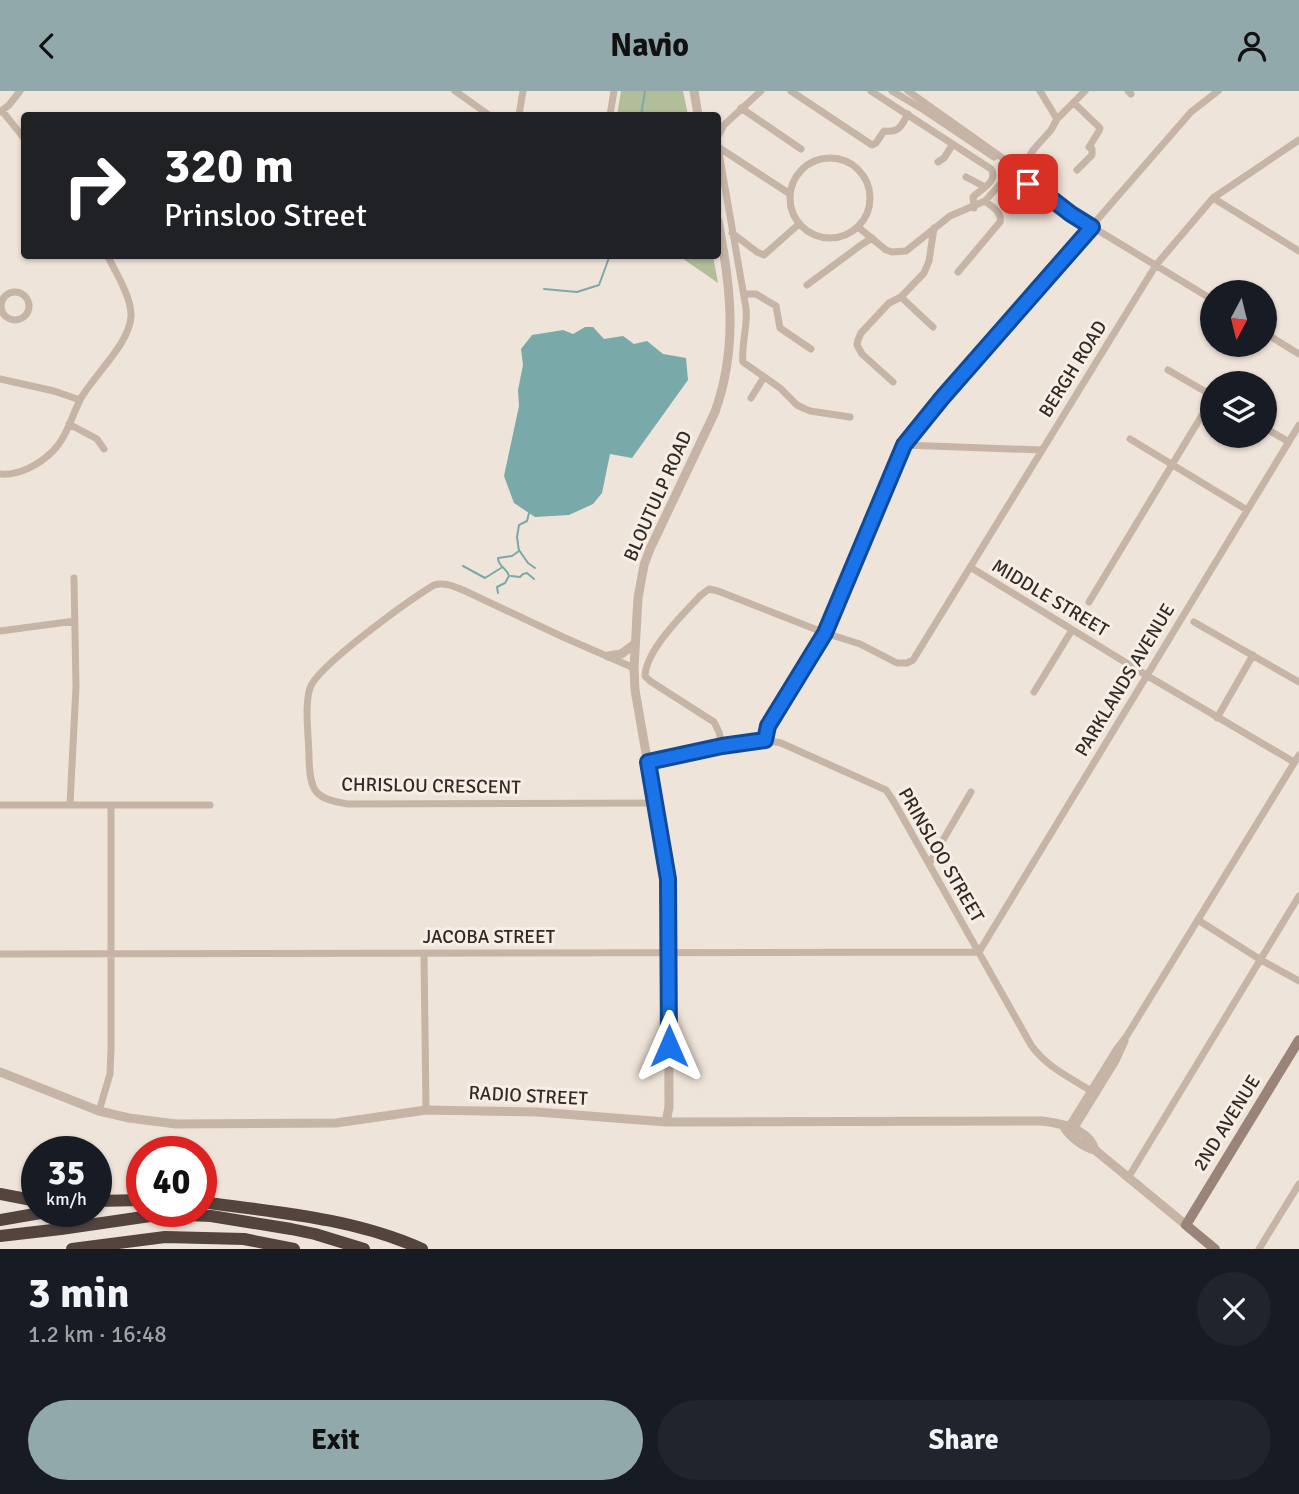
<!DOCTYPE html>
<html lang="en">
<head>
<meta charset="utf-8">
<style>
  body { margin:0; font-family:Signika,sans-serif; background:#20242c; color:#f1f3f6; height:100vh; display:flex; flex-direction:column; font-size:26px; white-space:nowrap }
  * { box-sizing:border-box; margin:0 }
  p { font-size:23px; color:#9ea1a6 }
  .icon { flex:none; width:38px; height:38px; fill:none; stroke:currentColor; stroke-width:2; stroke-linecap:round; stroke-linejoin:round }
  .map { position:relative; height:1158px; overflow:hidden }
  .side { display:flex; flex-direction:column; background:#171b24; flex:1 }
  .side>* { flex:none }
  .top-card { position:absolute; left:21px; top:21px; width:700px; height:147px; border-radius:7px; box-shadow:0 2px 5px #0004; background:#202124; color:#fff; overflow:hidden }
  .needle { width:46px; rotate:187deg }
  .controls { position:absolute; left:1200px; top:189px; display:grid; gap:14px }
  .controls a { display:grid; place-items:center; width:77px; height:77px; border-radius:50%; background:#171b24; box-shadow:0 2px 5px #0004; font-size:35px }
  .speed { position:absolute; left:21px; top:1045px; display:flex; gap:14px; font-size:35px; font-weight:700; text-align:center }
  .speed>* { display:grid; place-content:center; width:91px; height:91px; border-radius:50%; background:#171b24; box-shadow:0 2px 5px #0004; line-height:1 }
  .speed small { font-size:18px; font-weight:400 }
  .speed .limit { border:10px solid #d22; background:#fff; color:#111 }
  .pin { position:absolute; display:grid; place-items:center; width:60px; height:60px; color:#fff; margin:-30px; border-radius:14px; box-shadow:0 4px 10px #0006 }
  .me { position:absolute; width:77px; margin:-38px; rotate:0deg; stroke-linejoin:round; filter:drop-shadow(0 0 5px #0008) }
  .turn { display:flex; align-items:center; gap:24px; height:147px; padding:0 28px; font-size:32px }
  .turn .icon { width:91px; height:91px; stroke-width:2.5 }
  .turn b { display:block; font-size:49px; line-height:60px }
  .round { display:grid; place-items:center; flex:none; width:74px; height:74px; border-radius:37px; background:#20242c }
  .head { display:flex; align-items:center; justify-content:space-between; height:119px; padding:0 28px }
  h1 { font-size:42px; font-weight:800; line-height:52px }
  .button { display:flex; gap:14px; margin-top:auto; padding:14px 28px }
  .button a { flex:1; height:80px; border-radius:42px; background:#92a9ac; color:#111; font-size:28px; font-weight:800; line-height:80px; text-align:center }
  .button a+a { background:#20242c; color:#f1f3f6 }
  header { display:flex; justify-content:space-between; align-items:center; height:91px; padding:0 28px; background:#92a9ac; color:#111; font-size:32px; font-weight:800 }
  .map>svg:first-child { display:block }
  .green { fill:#b2bd9a }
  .water { fill:#7aa9aa }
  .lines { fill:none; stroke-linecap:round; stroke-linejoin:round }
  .stream { stroke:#7aa9aa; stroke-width:2 }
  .minor { stroke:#c6b4a6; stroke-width:7 }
  .tertiary { stroke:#c6b4a6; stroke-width:9 }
  .secondary { stroke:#9a8378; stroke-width:10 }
  .motorway { stroke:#53443e; stroke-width:12 }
  .route-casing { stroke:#114b97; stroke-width:18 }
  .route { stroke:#1a73e8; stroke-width:12 }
  .labels { text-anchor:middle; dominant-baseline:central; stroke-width:6; stroke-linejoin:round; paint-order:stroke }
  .street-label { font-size:19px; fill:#332a26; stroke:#f7eee5 }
</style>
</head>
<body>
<header><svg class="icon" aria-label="back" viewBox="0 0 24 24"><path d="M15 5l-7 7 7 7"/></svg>Navio<svg class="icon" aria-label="person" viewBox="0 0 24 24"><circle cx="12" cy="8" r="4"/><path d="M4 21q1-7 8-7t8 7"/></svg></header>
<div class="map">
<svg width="1299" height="1158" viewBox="0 0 1299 1158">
  <rect width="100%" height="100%" fill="#efe4d9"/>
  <path class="green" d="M621 0H683L688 24H617Z
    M679 165H713L718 192Z"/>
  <path class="water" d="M585 236H593L604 248 623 245 634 253 647 250 663 263 686 267 688 289 632 367 610 363 602 402 593 413 569 424 535 426 514 412 504 385 519 315 518 299 523 274 521 258 532 244 563 239 573 243Z"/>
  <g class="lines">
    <path class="stream" d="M641 24 645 0
      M544 198 577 201 599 194 610 164
      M519 459 528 472 535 477
      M463 475 485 487 501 477
      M511 485 520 486 523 483 527 482 534 488
      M498 502 497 496 505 492 509 485C507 477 498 476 498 467L512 465 519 460 517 446 519 434 527 430 529 422"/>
    <path class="minor" d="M455 0 489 24
      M791 0 872 54 876 52 884 40C900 42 901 35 908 23
      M871 0 991 78C999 90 981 98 973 106L974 117
      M892 0 924 19 994 66
      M908 0 1014 75H1020L1021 80 1019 83H1014L1012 80 1014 75
      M1040 0 1057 28
      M1128 0 1131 3
      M1074 12 1100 37 1099 40 1089 56 1092 58V64L1077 79
      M741 17 801 58
      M2 20 24 47
      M0 21 9 14 20 0
      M519 24 523 0
      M610 24 614 0
      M718 45 724 34 761 0
      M718 56 746 217C748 236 741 253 743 271L780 297 797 314 803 317 810 320 850 326
      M718 56 790 103
      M790 107a40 40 0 1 1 80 0a40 40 0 1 1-80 0Z
      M938 71 944 67 953 53
      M1021 78 1034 58 1051 39 1057 28 1085 0
      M1021 80 1043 99
      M1016 84 1040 102 1045 103 1071 123 1213 209
      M966 86 985 96
      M1213 107 1299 160
      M858 136 886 159 892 161 906 160 950 125 985 110 1012 80
      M732 142 757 161 764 164 799 133
      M958 181 1000 131C1002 121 992 116 985 110
      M807 194 861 154 872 147
      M1 215a14 14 0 1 1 28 0a14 14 0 1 1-28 0Z
      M744 203H756L776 215 780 237 811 258
      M901 206 933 236
      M1265 242 1299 263
      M1168 279 1213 305
      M0 288 54 300 80 309
      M893 291 862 263 857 254 858 249 861 242 889 212 901 206 924 182 929 170 934 137
      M751 307 764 286
      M69 333 97 348 104 358
      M1265 337 1289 351
      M1130 348 1247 419
      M904 354 1042 359
      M0 383C19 385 40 373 53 360 67 346 72 324 81 307 95 283 130 252 131 225 132 207 115 180 107 164
      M970 476 1146 584 1294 671
      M1089 511 1213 306
      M1194 531 1299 591
      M0 540 75 530
      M634 577 563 546 463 499C453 495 445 491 434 494 411 508 317 575 310 597 304 616 309 646 309 667 310 700 314 708 348 713L656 712
      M1034 601 1072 539
      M1217 627 1253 564
      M765 649 770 633 825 542 904 354 942 307 1191 21 1218 0
      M722 655 719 641 714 631 650 590 645 585C646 559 684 522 701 504L709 498 718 500 825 542 860 553 897 572H907L913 569 1156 174 1213 107 1299 49
      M648 671C682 664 749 644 781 652L886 699 894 711 1031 954C1047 977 1073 988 1096 1003
      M70 713 76 596 74 487
      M0 714H210
      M929 773 971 701
      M1198 829 1261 869 1299 890
      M424 862 426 1019
      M0 863 979 861 1299 334
      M99 1020 110 983 111 958V714
      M1067 1038 1116 959 1126 946 1299 664
      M1073 1040 1116 970 1125 950
      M1128 1087 1299 805
      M1259 1158 1299 1093"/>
    <path class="tertiary" d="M694 0 698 24
      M608 565 621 563 635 553
      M0 981 99 1020 129 1027 176 1033 336 1032 426 1019 537 1021 666 1031 1042 1030C1060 1032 1089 1038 1095 1059
      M666 1031 669 1016 668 788 635 599 634 577 638 507 644 474 650 458 715 321C738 257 731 195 718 130
      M1064 1036C1069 1045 1084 1057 1095 1059L1186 1134"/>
    <path class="secondary" d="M1215 1158 1186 1134 1299 949"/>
    <path class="motorway" d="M0 1103 37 1110
      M96 1110 142 1109
      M201 1111C275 1121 353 1127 422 1158
      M0 1129 52 1120
      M0 1145 61 1138 164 1123 211 1125 291 1138 315 1143 364 1158
      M72 1158 165 1146 244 1148 294 1158"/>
  </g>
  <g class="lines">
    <g class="route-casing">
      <path id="route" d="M669 955 668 788 648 671 722 655 765 649 768 635 825 542 904 354 942 307 1092 136 1071 123 1045 103 1040 102 1028 93"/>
    </g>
    <use href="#route" class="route"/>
  </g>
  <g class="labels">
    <g class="street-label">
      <text transform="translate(1073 278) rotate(-58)">BERGH ROAD</text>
      <text transform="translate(658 405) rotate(-66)">BLOUTULP ROAD</text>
      <text transform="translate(1050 507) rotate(31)">MIDDLE STREET</text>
      <text transform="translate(1125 589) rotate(-59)">PARKLANDS AVENUE</text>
      <text transform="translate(431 695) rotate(1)">CHRISLOU CRESCENT</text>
      <text transform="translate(941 764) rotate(60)">PRINSLOO STREET</text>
      <text x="489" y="846">JACOBA STREET</text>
      <text transform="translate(528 1005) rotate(3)">RADIO STREET</text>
      <text transform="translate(1227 1032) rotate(-58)">2ND AVENUE</text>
    </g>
  </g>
</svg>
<div class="controls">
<a><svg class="needle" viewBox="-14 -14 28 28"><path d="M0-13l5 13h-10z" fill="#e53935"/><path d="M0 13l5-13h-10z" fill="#9ea1a6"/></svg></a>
<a><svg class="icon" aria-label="layers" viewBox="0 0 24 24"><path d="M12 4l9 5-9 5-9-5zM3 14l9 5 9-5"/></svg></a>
</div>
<div class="speed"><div>35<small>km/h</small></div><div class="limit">40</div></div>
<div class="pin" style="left:1028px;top:93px;background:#d93025"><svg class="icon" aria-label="arrive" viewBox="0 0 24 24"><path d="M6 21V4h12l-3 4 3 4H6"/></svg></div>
<svg class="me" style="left:669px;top:955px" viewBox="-20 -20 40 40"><path d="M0-17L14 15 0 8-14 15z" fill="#1a73e8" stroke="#fff" stroke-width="4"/></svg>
<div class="top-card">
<div class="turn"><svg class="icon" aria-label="right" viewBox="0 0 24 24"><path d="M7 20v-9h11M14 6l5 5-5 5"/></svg><div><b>320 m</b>Prinsloo Street</div></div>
</div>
</div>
<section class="side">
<div class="head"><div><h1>3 min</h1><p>1.2 km · 16:48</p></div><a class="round"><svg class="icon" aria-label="close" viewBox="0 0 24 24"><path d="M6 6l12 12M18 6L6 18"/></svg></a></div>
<div class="button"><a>Exit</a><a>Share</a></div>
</section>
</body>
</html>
